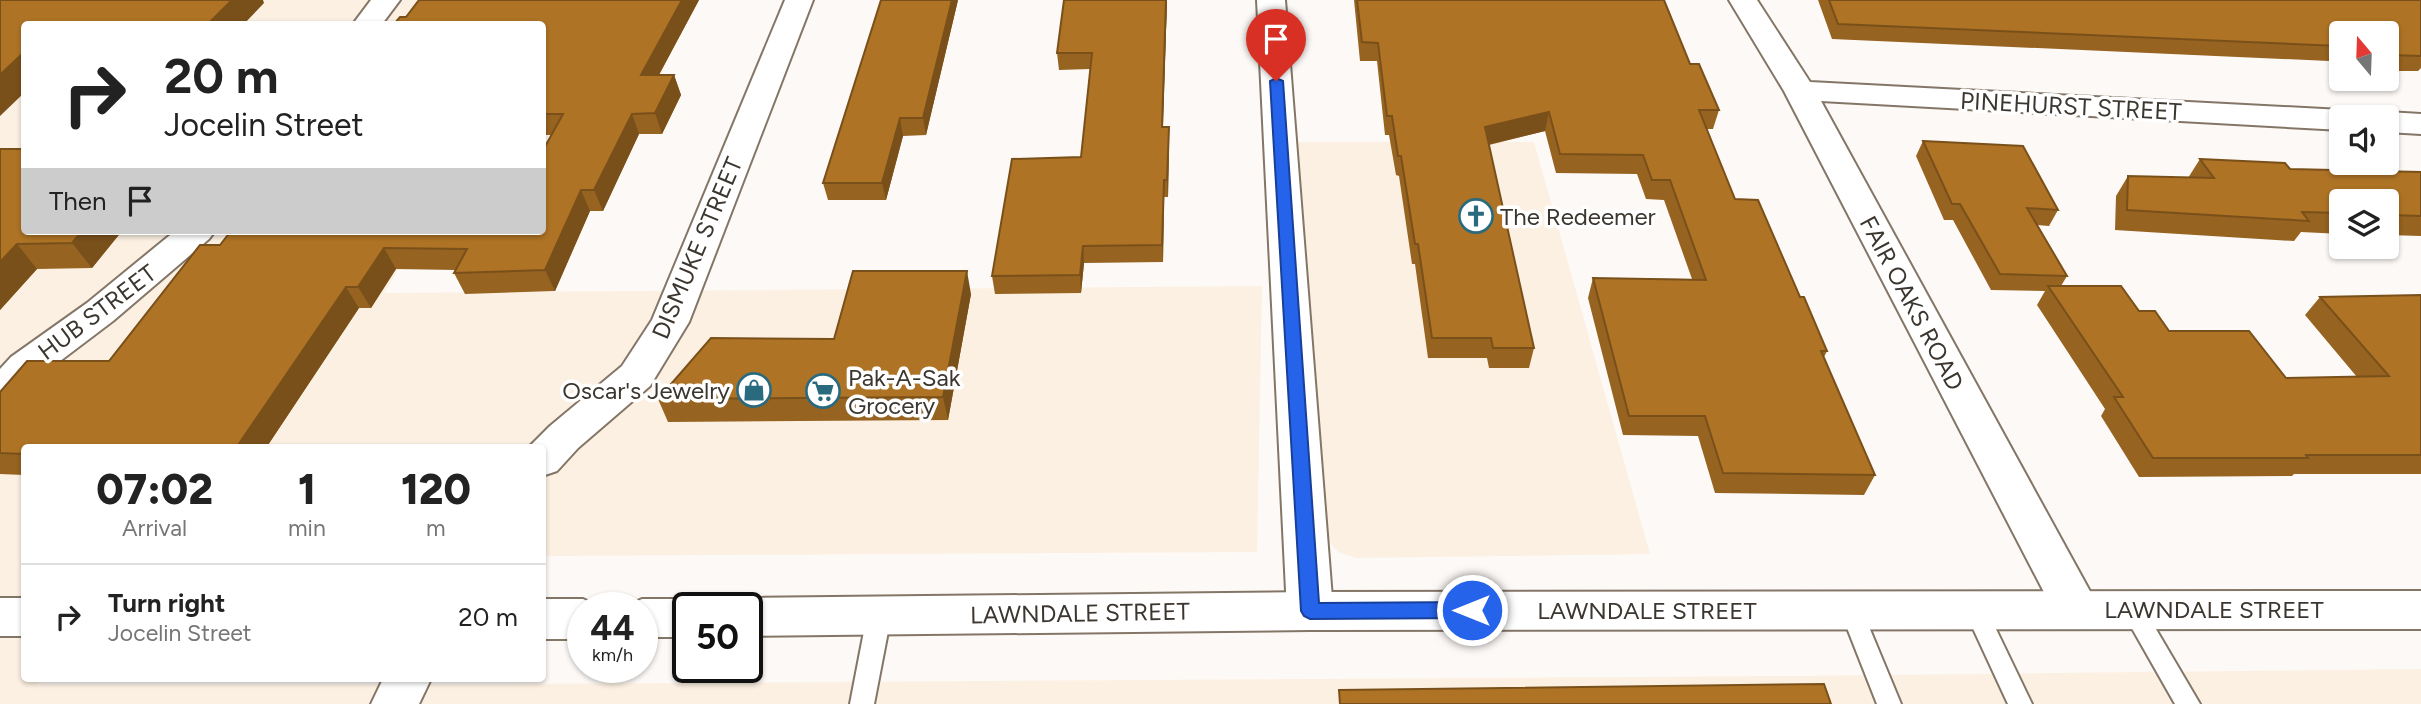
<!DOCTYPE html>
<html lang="en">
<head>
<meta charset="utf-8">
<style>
  body { margin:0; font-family:Figtree,sans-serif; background:#f6f6f6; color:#222; height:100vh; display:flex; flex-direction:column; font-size:26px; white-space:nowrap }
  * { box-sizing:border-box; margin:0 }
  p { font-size:23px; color:#767676 }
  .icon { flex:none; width:38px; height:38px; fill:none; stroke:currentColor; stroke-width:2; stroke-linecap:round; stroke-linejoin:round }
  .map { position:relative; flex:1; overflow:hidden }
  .side { position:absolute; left:21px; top:444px; width:525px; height:238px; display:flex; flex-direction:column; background:#fff; border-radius:7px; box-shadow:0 2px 5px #0004 }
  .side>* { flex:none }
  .hud { position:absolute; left:21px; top:21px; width:525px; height:214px; border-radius:7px; box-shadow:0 2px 5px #0004; background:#fff; color:#222; overflow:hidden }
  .needle { width:46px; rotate:341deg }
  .tools { position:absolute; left:2329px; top:21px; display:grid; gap:14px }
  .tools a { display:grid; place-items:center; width:70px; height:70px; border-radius:7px; background:#fff; box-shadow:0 2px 5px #0004; font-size:35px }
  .speed { position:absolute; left:567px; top:592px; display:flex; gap:14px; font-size:35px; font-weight:700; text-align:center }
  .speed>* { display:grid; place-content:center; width:91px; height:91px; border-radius:50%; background:#fff; box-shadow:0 2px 5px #0004; line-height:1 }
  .speed small { font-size:18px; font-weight:400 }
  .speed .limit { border:4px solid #111; border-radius:10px; background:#fff; color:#111 }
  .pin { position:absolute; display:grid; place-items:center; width:60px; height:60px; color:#fff; margin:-72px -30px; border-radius:50% 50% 50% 0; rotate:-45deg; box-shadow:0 0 7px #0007 }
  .pin .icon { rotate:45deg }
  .me { position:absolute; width:77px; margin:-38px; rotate:270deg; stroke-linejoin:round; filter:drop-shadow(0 0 5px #0008) }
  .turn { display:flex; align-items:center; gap:24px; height:147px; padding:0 28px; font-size:32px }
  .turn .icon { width:91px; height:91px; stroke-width:2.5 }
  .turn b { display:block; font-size:49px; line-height:60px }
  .then { display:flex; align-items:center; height:66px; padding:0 28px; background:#0003; gap:14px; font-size:26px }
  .eta { display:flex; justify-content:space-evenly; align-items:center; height:119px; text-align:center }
  .eta b { font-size:42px; font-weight:800; line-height:49px }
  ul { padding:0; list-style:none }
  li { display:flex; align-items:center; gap:21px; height:105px; padding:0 28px; border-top:2px solid #e0e0e0 }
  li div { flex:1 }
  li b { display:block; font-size:26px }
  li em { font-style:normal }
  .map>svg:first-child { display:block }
  .built { fill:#fcf0e2 }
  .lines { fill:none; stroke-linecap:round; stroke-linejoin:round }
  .lane-casing { stroke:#847667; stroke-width:4 }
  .street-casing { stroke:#847667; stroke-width:4 }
  .secondary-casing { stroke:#847667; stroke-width:4 }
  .lane { fill:#fff; fill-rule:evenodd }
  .street { fill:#fff; fill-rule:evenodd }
  .secondary { fill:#fff; fill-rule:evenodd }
  .wall { fill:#966320 }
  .shaded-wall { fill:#7a501a }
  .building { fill:#ae7325; stroke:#7a501a; stroke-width:2 }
  .route { fill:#2563eb; stroke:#184099; stroke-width:2 }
  .labels { text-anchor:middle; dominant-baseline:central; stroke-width:7; stroke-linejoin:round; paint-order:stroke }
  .street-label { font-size:24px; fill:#3c3630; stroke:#fff }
  .poi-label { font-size:24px; fill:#3c3630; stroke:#fff; text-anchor:start }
</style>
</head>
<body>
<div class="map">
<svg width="2421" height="704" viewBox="0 0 2421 704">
  <rect width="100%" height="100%" fill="#fdf9f6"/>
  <path class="built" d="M0 0H568L542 24H24V231H422L384 293 1262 286 1257 552 543 556 542 448H24V679H41L38 684H515L1796 676 2421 669V704H0Z
    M1296 142H1534L1650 554 1356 558 1338 552 1328 540 1322 522Z"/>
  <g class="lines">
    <g class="lane-casing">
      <path id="lane" d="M1975 599 1983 602 2032 704H2008L1964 609 1967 602Z
        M2132 599 2140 602 2200 704H2175L2121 609 2124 602Z
        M1851 600 1859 603 1862 610 1901 704H1877L1840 610 1843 603Z
        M879 606 887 609 891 616 874 704H850L867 616 871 609Z"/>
    </g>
    <g class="street-casing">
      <path id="street" d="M371 0H400L382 24H353Z
        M1257 0H1285L1333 611 1326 625 1310 630 1294 625 1287 611Z
        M1729 0H1757L1810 82 2342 110 2353 113 2356 117H2342V130L1821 101 2092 595 2099 609 2092 623 2076 628 2060 623 1784 91Z
        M2387 112 2421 114V134L2387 132V117H2374Z
        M175 231H215L209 239 113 321 39 377 14 405 0 409V369L11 357 87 303Z"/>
    </g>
    <g class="secondary-casing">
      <path id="secondary" d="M785 0H813L689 322 650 386 578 448 557 471 542 476V448H528L550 426 622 366 652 320Z
        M2421 591V629L1310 630 747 636V607H729L731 603 747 598 1310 592Z
        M0 598H24V636H0Z
        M542 599H583L600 607H583V639H542Z
        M642 599H688L706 607H688V637H642V607H624Z
        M383 679H431L419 704H371Z"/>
    </g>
    <use href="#lane" class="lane"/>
    <use href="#street" class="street"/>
    <use href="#secondary" class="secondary"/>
  </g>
  <path class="wall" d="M419 0H699L659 75H674L681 95 662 134H639L603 211H590L555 291 465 294 454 273 456 270 396 269 371 308H359L266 448H24V475L0 474V392L109 361 220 245 542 231 552 135H542V24L406 17Z
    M958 0 926 135 903 136 886 200H828L823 183Z
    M1064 0H1167L1163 127H1169V144L1168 197H1164L1163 262 1084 263 1081 293 995 294 992 276 1081 157 1090 69 1059 70 1057 53Z
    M1354 0H1664L1690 64 1719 110 1713 129H1707L1735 199 1800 297 1827 351 1824 357 1875 475 1864 495 1715 493 1698 436 1623 435 1588 298 1593 278 1692 279 1664 200 1646 199 1637 174 1556 173 1545 131 1489 145 1534 348 1529 368H1489L1487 358H1428L1415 264H1412L1399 176 1396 175 1389 135H1385L1377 61H1360Z
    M1818 0H2421V68L2418 71H2387V33H2342V68H2335L2329 61 1832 39Z
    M1923 141 2058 210 2049 226 2037 225 2067 276 2061 286 2139 311 2169 331 2286 378 2357 377 2305 315 2320 297 2421 295V474H2294L2292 476 2139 477 2101 416 2105 409 2037 305 2045 291 1991 290 1953 220H1944L1916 156Z
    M0 149 122 231 92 268 37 269 0 310Z
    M2200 159 2290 169 2421 172V236L2387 235V201H2342V234L2301 232 2294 241 2115 230 2116 196 2128 176 2188 178Z
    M971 294 948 420 668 422 658 399 834 339Z"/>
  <path class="shaded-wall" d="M232 0H263L264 3 244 24H208Z
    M682 0H699L648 95 641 75Z
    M952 0H958L926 135 923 118Z
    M1166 0H1167L1162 144V127Z
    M22 54 24 58V93L0 116V75Z
    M674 75 681 95 662 134 655 113Z
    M1549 112 1545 131 1482 146 1485 127Z
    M632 114 639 134 603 211 594 190Z
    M900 118 903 136 886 200 882 183Z
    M1169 127V144L1168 197 1167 180Z
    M1164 180V197L1163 262 1162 245Z
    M581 190 590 211 555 291 545 270Z
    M82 231H122L92 268 72 243Z
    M17 244 37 269 0 310V262Z
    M1083 246 1084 263 1081 293 1080 275Z
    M384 248 396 269 371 308 358 287Z
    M967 271 971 294 948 420 943 397Z
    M346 287 359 308 266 448H236Z"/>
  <path class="building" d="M0 0H232L208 24H24V54H22L0 75Z
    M419 0H682L641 75H674L655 113 632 114 594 190H581L545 270 454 273 467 249 384 248 358 287H346L236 448H24V454L0 453V392L27 361H109L200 245H220L231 231H542V152L563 114H542V24H394L400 17H406Z
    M881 0H952L923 118H900L882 183H823Z
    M1064 0H1166L1162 127H1169L1167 180H1164L1162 245 1083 246 1080 275 992 276 1012 159 1081 157 1092 53H1057Z
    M1357 0H1664L1690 64H1699L1719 110H1699L1735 199 1758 200 1800 297H1804L1827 351H1821L1875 475 1723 473 1705 416H1629L1593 278 1706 280 1670 180H1652L1643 155 1560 154 1549 112 1485 127 1534 348H1493L1491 338H1432L1418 244H1415L1401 156H1398L1392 116H1387L1378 43 1362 42Z
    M1829 0H2421V56L2387 55V33H2342V47L2340 46 1838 24Z
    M1923 141 2023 146 2058 210 2027 208 2067 276 2000 274 1960 204H1952Z
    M0 149H24V231H82L72 243 17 244 0 262Z
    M2200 159 2285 163 2290 169 2421 172V216L2387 215V201H2342V213L2302 212 2309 221 2127 210 2128 176 2214 178Z
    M853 271H967L943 397 658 399 711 338 834 339Z
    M2048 286H2121L2139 311H2155L2169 331H2249L2286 378 2389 376 2320 297 2421 295V455H2306L2308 458H2153L2114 397H2123Z
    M1824 684 1831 704H1340L1339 690Z"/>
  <path class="route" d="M1276 78 1283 81 1319 603 1472 602 1479 605 1482 610 1479 616 1472 618 1310 619 1304 616 1301 611 1270 81Z"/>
  <defs>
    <g id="church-ring" transform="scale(1.75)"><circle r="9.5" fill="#fff" stroke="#2a6a7f" stroke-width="1.5"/><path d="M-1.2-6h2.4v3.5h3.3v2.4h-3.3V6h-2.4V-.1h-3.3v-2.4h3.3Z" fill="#2a6a7f"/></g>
    <g id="shop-ring" transform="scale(1.75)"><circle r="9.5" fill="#fff" stroke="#2a6a7f" stroke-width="1.5"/><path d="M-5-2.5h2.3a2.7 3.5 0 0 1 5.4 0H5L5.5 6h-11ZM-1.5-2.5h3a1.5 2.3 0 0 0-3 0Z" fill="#2a6a7f"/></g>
    <g id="supermarket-ring" transform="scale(1.75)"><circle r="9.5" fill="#fff" stroke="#2a6a7f" stroke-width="1.5"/><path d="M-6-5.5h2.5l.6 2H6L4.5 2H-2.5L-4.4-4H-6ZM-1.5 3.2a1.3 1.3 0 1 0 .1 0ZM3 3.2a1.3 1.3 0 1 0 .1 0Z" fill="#2a6a7f"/></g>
  </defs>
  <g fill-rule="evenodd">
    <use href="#church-ring" x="1476" y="216"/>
    <use href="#shop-ring" x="754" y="390"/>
    <use href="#supermarket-ring" x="823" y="391"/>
  </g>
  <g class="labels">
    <g class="street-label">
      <text transform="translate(2071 106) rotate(3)">PINEHURST STREET</text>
      <text transform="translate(697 248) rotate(-67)">DISMUKE STREET</text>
      <text transform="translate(1912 303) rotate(62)">FAIR OAKS ROAD</text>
      <text transform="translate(97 312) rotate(-37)">HUB STREET</text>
      <text x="2214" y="609">LAWNDALE STREET</text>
      <text x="1647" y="610">LAWNDALE STREET</text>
      <text transform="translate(1080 613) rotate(-1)">LAWNDALE STREET</text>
    </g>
    <g class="poi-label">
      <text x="1500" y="216">The Redeemer</text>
      <text x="848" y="377">Pak-A-Sak<tspan x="848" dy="28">Grocery</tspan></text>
      <text x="730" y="390" text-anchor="end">Oscar's Jewelry</text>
    </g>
  </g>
</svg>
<div class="tools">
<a><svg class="needle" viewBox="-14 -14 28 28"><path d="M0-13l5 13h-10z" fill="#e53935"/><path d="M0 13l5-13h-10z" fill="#767676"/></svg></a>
<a><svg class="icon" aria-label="sound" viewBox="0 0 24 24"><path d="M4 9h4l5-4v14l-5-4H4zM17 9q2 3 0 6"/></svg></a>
<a><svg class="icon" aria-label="layers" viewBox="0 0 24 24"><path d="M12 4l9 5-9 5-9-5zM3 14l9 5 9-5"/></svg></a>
</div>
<div class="speed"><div>44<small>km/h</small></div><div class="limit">50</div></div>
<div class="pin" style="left:1276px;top:81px;background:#d93025"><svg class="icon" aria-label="arrive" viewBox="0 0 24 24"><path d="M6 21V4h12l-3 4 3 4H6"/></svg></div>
<svg class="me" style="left:1472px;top:610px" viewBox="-20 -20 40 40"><circle r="17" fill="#2563eb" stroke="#fff" stroke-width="3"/><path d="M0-11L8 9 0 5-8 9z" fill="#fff"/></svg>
<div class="hud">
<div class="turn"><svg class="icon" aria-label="right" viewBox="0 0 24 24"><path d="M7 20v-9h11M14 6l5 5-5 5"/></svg><div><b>20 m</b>Jocelin Street</div></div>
<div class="then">Then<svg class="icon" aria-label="arrive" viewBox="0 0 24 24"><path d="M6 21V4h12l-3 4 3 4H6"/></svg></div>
</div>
<section class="side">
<div class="eta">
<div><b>07:02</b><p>Arrival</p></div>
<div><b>1</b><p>min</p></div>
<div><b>120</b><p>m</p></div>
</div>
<ul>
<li><svg class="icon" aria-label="right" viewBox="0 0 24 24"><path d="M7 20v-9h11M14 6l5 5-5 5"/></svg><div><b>Turn right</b><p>Jocelin Street</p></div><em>20 m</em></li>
</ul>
</section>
</div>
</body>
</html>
